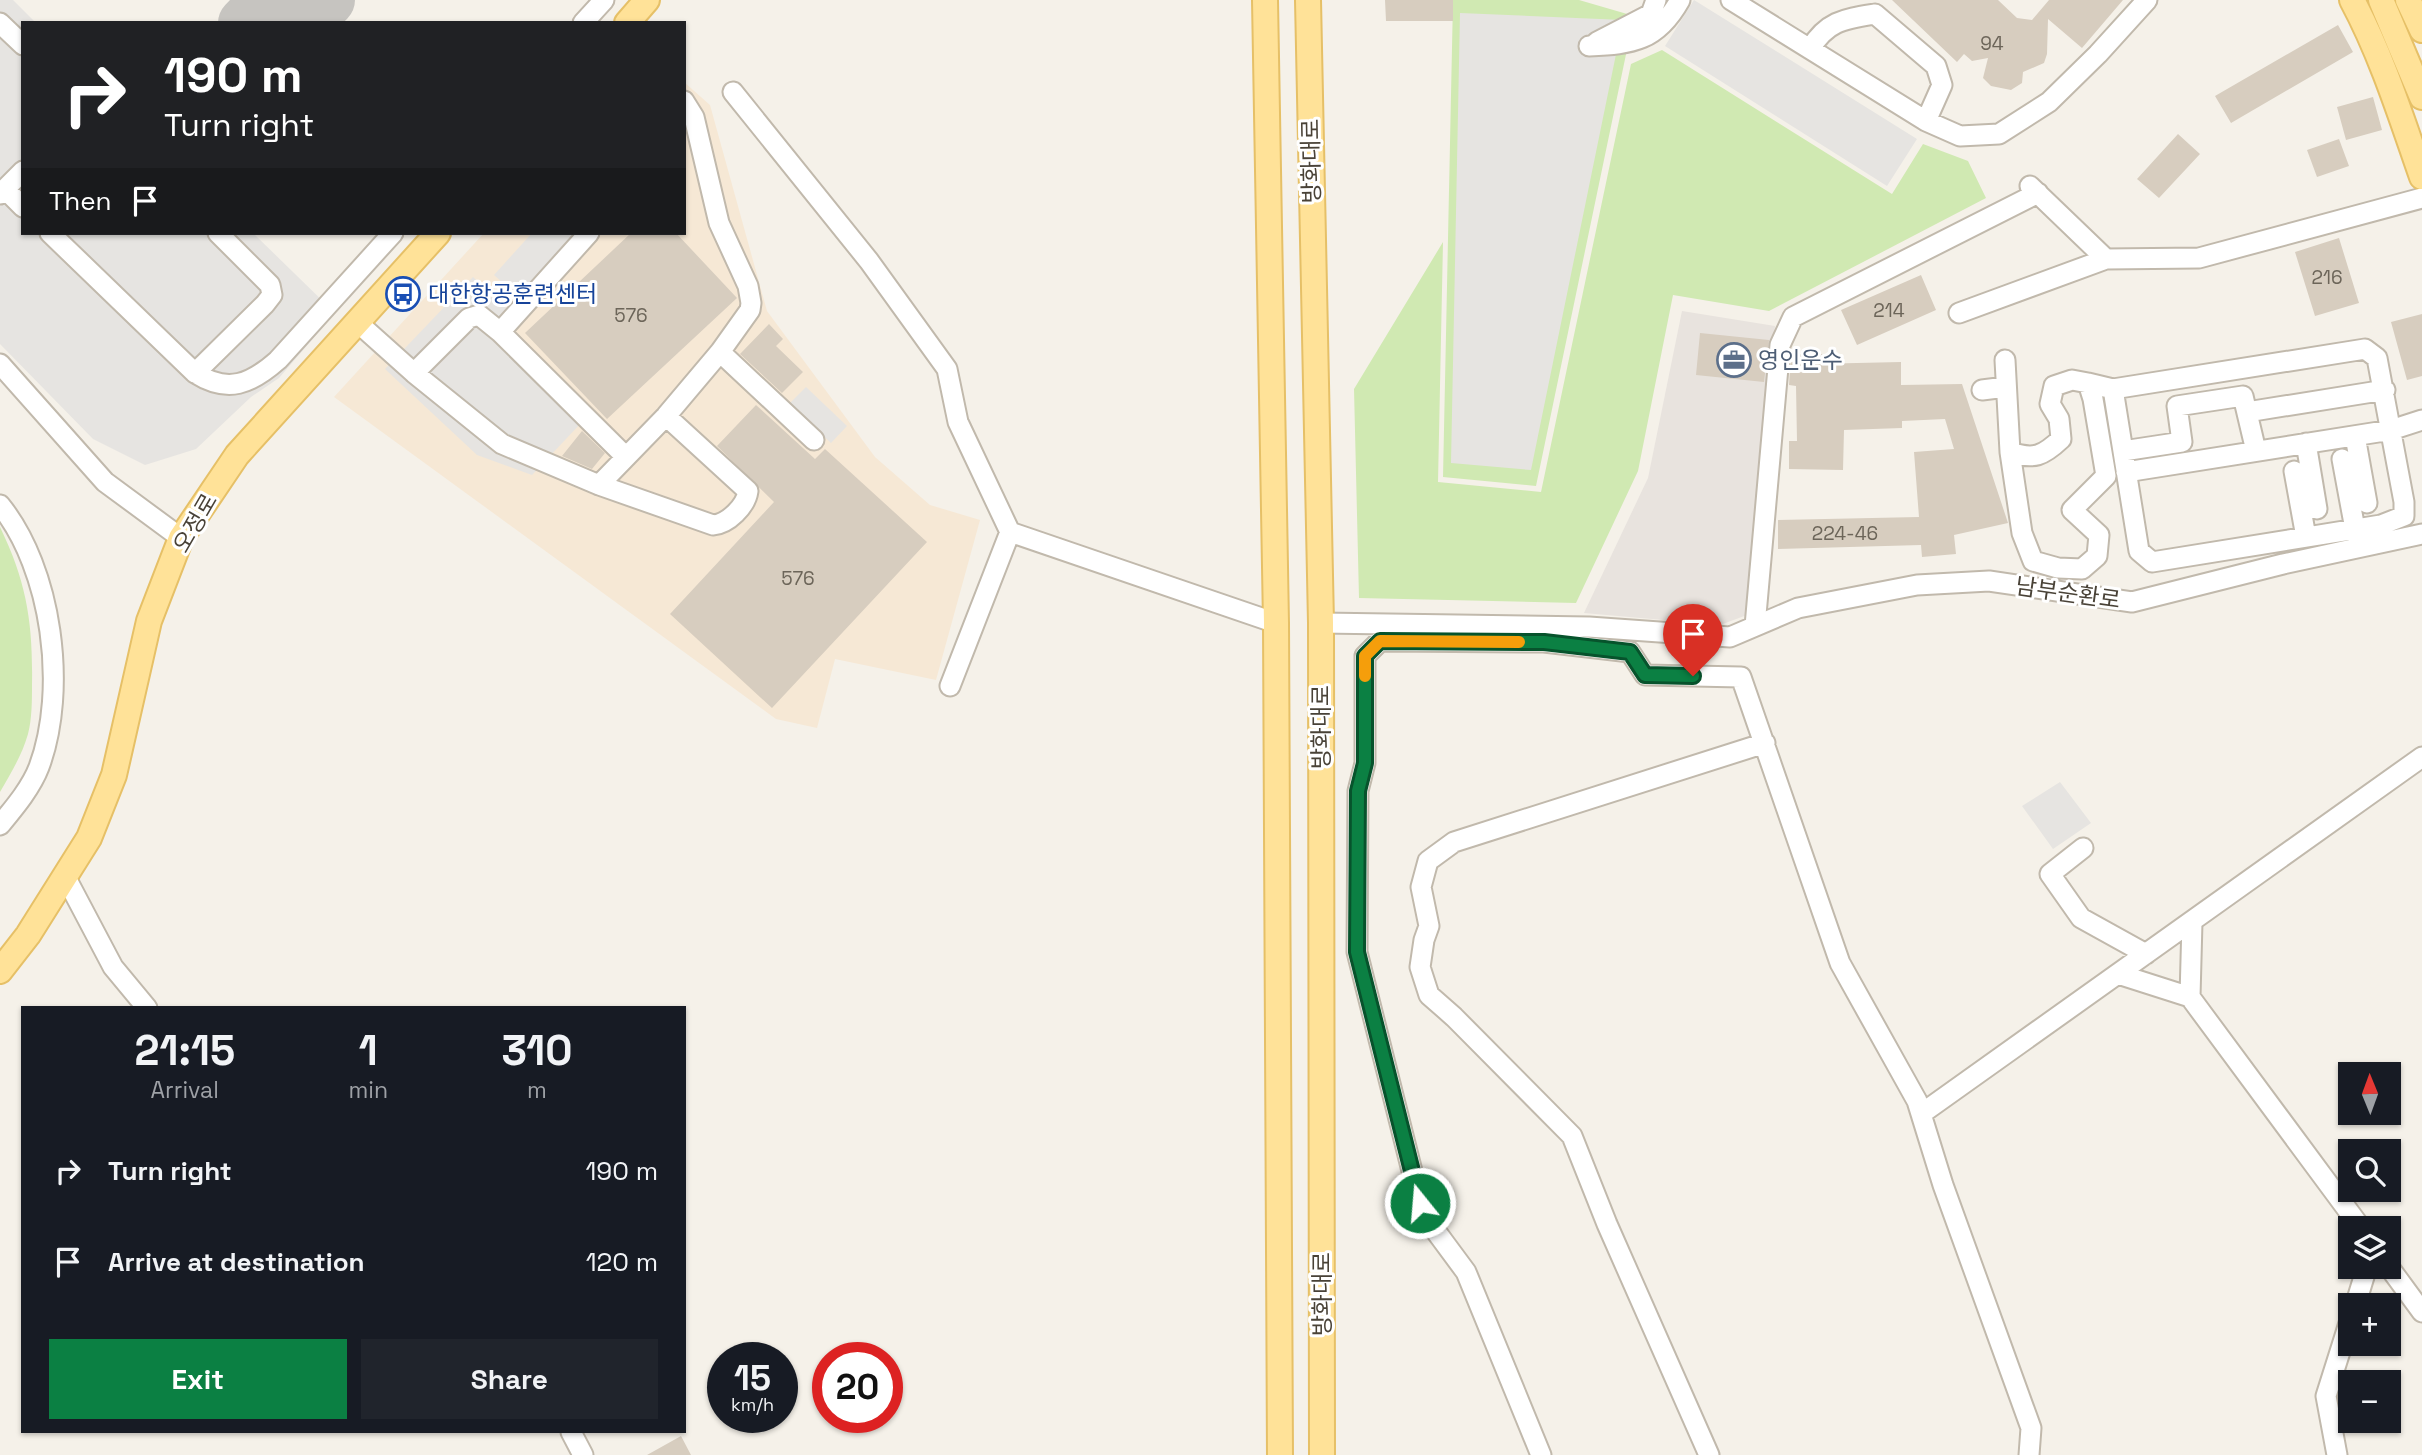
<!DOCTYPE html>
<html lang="en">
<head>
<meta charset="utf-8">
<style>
  body { margin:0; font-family:"Space Grotesk","Noto Sans KR",sans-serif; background:#20242c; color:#f1f3f6; height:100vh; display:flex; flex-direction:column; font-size:26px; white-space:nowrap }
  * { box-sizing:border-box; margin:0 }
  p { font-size:23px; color:#9ea1a6 }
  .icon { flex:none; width:38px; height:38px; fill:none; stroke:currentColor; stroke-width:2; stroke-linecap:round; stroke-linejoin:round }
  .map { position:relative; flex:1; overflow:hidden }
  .details { position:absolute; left:21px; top:1006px; width:665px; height:427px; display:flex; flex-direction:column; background:#171b24; border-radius:0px; box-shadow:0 2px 5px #0004 }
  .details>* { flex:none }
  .guide { position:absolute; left:21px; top:21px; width:665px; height:214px; border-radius:0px; box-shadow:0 2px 5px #0004; background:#202124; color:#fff; overflow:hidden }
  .needle { width:46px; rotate:359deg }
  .buttons { position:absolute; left:2338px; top:1062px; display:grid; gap:14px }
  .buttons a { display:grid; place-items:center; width:63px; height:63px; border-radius:0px; background:#171b24; box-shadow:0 2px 5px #0004; font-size:35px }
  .speed { position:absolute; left:707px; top:1342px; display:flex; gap:14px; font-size:35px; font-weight:700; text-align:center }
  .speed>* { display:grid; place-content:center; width:91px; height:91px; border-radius:50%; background:#171b24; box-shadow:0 2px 5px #0004; line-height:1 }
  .speed small { font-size:18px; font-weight:400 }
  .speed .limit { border:10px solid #d22; background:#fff; color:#111 }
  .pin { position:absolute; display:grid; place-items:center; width:60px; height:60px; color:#fff; margin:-72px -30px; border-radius:50% 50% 50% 0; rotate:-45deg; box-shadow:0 0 7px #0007 }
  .pin .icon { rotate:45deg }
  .me { position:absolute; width:77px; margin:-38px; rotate:343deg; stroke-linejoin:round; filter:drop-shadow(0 0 5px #0008) }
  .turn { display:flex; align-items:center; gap:24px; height:147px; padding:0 28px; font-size:32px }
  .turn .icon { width:91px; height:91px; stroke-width:2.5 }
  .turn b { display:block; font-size:49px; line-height:60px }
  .then { display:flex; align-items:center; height:66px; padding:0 28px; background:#0003; gap:14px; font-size:26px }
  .eta { display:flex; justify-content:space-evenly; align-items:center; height:119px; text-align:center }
  .eta b { font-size:42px; font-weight:800; line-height:49px }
  .primary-button { display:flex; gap:14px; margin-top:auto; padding:14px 28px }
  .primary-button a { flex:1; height:80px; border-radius:0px; background:#0b8043; color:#fff; font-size:28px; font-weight:800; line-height:80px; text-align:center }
  .primary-button a+a { background:#20242c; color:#f1f3f6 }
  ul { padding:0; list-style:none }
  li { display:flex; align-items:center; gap:21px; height:91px; padding:0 28px }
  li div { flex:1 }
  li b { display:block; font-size:26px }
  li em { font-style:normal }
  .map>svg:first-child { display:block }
  .commercial { fill:#f6e8d5 }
  .industrial { fill:#e8e3de }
  .green { fill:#d0e9b2 }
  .parking { fill:#e6e4e1 }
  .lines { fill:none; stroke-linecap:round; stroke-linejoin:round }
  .taxiway { stroke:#c6c4c0; stroke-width:52 }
  .building { fill:#d7cdbf }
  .minor-casing { stroke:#c1b9ac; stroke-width:23 }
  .major-casing { stroke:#e6c067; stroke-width:28 }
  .minor { stroke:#fff; stroke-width:19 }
  .major { stroke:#ffe298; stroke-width:24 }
  .route-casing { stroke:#07532c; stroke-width:18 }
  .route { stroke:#0b8043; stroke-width:12 }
  .slow { stroke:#f59e0b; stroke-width:12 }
  .labels { text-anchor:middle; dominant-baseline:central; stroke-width:6; stroke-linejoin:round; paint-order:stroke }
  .number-label { font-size:19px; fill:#6c6559 }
  .street-label { font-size:23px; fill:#494237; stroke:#fff }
  .transit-label { font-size:23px; fill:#164399; stroke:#fff; text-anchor:start }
  .service-label { font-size:23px; fill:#4e5e75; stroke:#fff; text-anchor:start }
</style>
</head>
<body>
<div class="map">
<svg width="2422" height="1455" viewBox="0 0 2422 1455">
  <rect width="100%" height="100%" fill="#f5f1e9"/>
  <path class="commercial" d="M684 82 710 105 767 311 875 457 930 505 980 520 936 680 835 659 817 728 776 719 334 397 484 233H684Z"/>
  <path class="industrial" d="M1682 311 1775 326 1747 615 1720 625 1584 613 1648 478Z"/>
  <path class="green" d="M1453 0H1579L1634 16 1536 486 1443 477Z
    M1662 50 1892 194 1923 144 1968 161 1986 198 1769 311 1673 295 1638 471 1576 603 1359 598 1354 389 1443 242 1438 482 1541 492 1631 64Z
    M0 527C27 583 33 623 32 685 32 700 32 719 28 734 22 755 11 773 0 792Z"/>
  <path class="parking" d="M0 0H13L36 23H23V233H253L335 313 279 378 251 397 196 449 145 465 93 439 0 344Z
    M1694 0 1917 139 1887 186 1665 46Z
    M1460 13 1623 20 1531 470 1451 463Z
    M532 233H582L521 299 494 275Z
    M473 277 511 312 490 334 582 422 532 475 477 455 385 369Z
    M806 387 847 426 831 443 789 404Z
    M2060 782 2091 823 2053 849 2022 806Z"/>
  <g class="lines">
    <path class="taxiway" d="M244 23 266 0
      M306 23 329 0"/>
  </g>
  <path class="building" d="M1385 0H1453V21H1386Z
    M1892 0H1998L2017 18 2032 20 2049 0H2123L2082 48 2048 19 2047 54 2044 63 2023 72 2022 83 2011 90 1991 86 1983 78 1988 58 1972 61 1964 54 1957 62Z
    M2338 25 2353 52 2231 123 2215 96Z
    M2373 97 2382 130 2346 140 2337 107Z
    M2178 134 2200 154 2159 198 2137 179Z
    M2339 139 2349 166 2317 177 2307 150Z
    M631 233H676L737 298 607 419 525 333Z
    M2339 238 2359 303 2315 316 2295 252Z
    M1921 275 1936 310 1857 345 1841 310Z
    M2422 314V376L2407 380 2391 322Z
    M769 324 783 339 776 346 803 372 782 393 740 354Z
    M1700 333 1769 340 1764 382 1696 375Z
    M1791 354H1837L1813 364 1901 362V385L1962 384 2008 523 1954 535 1956 554 1922 557 1921 545 1778 549V520L1919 517 1914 452 1954 449 1945 419 1902 421V428L1844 430 1843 470 1789 469V441H1797L1796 386 1789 385Z
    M756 405 815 459 825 449 927 542 772 708 670 614 774 502 717 446Z
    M582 431 605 453 592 469 562 456Z
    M681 1436 691 1455H647Z"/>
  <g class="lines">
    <g class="minor-casing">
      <path id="minor" d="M1731 0 1926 121 1960 136 1999 134 2049 102 2098 54 2147 0
        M0 23 23 45
        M583 23 604 0
        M1597 42 1651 14 1656 0
        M1589 46C1633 44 1657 41 1680 0
        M1810 49C1827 21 1844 19 1875 14L1936 66 1942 85 1926 121
        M733 92 869 261 947 369 958 422 1010 532 1276 623
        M2030 186 2106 259 2199 258 2422 198
        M5 189 23 207
        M0 194 23 171
        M50 233 195 373C228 394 251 384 278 360L393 233
        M1959 313 2106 259
        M357 322 414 373 502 444 599 485 713 525C728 524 746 506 748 491L666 416
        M500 332 589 233
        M720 352 814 440
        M2005 360 2010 452C2034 460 2043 456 2061 439L2059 419 2050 404 2054 386 2072 380 2088 383 2093 399 2106 476 2072 510 2099 535 2097 556 2082 569 2058 568 2033 561 2022 533 2010 452
        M0 364 105 482 181 538
        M195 373 265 304 272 295 270 285 218 233
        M414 373 469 318 479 315 500 332 626 457
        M2088 383 2113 389 2365 349 2377 358 2404 502V516L2381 525 2152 562 2139 551 2113 389
        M1982 390 2006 387
        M2247 412 2385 390
        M2355 436 2367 503
        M2306 443 2317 509
        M2123 451 2182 442 2177 406 2243 396 2256 451
        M2342 459 2355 529
        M2294 471 2306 537
        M2126 472 2391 430 2422 420
        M599 485 666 416 720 352 750 310 751 303 748 286 719 223 694 117 684 101
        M0 505C52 569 68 689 39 767 31 788 14 808 0 825
        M1321 623 1589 627 1730 637 1798 608 1917 585 1989 581 2132 602 2283 564 2422 534
        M1755 626 1780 345 1793 317 2038 193
        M950 686 1010 532
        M2083 848 2050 874 2081 918 2146 954
        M65 876 113 967 147 1008
        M2192 922 2190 997 2361 1228
        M2118 974 2190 997
        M1921 1114 2422 757
        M2389 1267 2422 1312
        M2355 1306 2367 1267
        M571 1432 583 1455
        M1541 1455 1466 1272 1429 1222 1420 1203 1357 952 1358 791 1365 763V656L1380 641 1544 642 1630 652 1645 675 1741 677 1840 963 1917 1101 1943 1185 2031 1428 2029 1455
        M1709 1455 1607 1224 1572 1136 1454 1017 1429 995 1420 967 1424 940 1429 926 1421 887 1428 861 1454 842 1765 743
        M2337 1455 2326 1396 2350 1320"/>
    </g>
    <g class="major-casing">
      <path id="major" d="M1265 0 1276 623 1280 1455
        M1308 0 1321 623 1322 1455
        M2352 0C2382 56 2401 117 2422 177
        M2381 0 2422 97
        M2408 0 2422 30
        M627 23 647 0
        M0 971 28 935 89 838 114 775 149 621 181 538 237 455 438 233"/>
    </g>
    <use href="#minor" class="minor"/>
    <use href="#major" class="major"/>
  </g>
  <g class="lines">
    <g class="route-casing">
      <path id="route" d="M1420 1203 1357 952 1358 791 1365 763V656L1380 641 1544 642 1630 652 1645 675 1693 676"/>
    </g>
    <use href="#route" class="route"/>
    <path class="slow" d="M1365 676V656L1380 641 1519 642"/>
  </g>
  <defs>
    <g id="bus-ring" transform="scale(1.75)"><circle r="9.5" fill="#fff" stroke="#1a4fb4" stroke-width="1.5"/><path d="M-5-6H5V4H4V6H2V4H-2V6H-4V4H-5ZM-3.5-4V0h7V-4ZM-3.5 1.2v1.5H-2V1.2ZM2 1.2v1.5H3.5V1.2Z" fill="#1a4fb4"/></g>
    <g id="office-ring" transform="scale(1.75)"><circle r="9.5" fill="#fff" stroke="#5c6f8a" stroke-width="1.5"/><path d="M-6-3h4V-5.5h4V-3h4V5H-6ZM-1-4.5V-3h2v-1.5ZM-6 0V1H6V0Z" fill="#5c6f8a"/></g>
  </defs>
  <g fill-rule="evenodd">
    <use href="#bus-ring" x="403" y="294"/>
    <use href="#office-ring" x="1734" y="360"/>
  </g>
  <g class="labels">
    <g class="number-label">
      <text x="1992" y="43">94</text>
      <text x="2327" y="277">216</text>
      <text x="1889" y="310">214</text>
      <text x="631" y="315">576</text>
      <text x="1845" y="533">224-46</text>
      <text x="798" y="578">576</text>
    </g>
    <g class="street-label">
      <text transform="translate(1311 161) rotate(-91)">방화대로</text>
      <text transform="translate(195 523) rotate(-60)">오정로</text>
      <text transform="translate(2068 593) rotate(8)">남부순환로</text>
      <text transform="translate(1321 727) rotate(-90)">방화대로</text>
      <text transform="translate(1322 1294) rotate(-90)">방화대로</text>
    </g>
    <g class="transit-label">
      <text x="428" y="294">대한항공훈련센터</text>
    </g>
    <g class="service-label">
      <text x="1758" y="360">영인운수</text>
    </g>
  </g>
</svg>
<div class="buttons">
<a><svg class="needle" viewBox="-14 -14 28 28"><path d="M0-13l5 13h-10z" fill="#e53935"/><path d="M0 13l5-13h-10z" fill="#9ea1a6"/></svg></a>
<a><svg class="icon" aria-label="search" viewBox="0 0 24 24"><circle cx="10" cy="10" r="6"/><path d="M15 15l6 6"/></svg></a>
<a><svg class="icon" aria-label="layers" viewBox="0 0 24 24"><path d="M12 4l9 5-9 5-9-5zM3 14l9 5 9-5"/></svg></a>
<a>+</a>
<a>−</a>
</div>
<div class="speed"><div>15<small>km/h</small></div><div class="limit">20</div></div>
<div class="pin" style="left:1693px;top:676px;background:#d93025"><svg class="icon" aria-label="arrive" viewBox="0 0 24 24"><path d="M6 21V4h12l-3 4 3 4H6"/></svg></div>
<svg class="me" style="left:1420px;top:1203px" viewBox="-20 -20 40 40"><circle r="17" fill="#0b8043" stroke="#fff" stroke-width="3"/><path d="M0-11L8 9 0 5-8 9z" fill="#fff"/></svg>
<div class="guide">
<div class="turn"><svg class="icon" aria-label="right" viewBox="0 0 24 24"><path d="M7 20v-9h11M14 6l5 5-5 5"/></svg><div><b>190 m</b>Turn right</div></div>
<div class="then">Then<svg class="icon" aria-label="arrive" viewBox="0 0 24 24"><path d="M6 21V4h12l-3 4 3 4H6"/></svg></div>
</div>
<section class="details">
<div class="eta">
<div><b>21:15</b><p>Arrival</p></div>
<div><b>1</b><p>min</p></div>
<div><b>310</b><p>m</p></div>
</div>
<ul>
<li><svg class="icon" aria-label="right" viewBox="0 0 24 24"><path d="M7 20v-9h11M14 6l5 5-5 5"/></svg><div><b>Turn right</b></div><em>190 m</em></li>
<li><svg class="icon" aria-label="arrive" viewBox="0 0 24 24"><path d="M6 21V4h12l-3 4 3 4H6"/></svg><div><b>Arrive at destination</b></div><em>120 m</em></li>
</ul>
<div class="primary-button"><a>Exit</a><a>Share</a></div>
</section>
</div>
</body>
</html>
